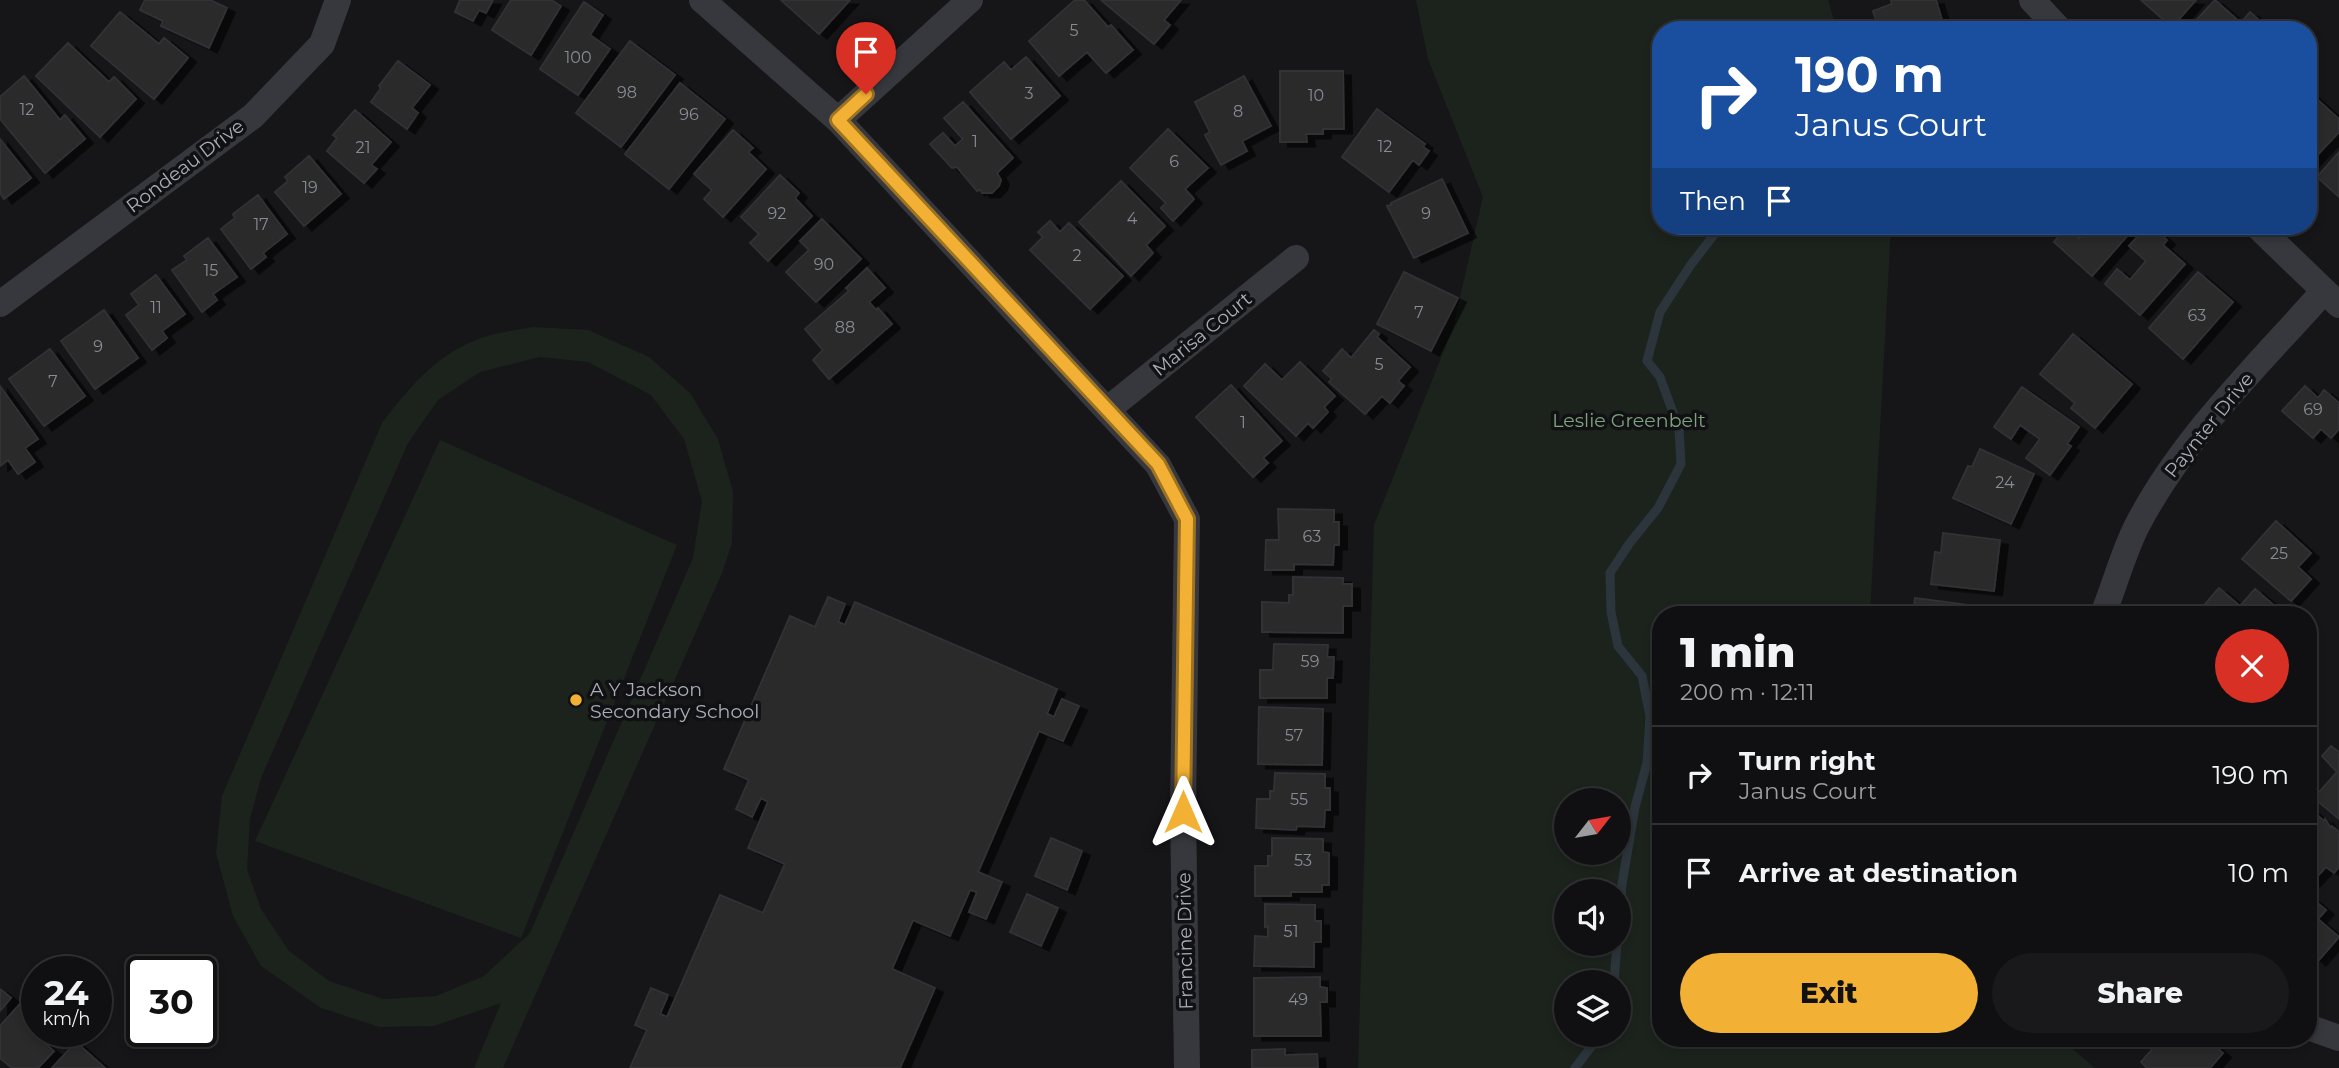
<!DOCTYPE html>
<html lang="en">
<head>
<meta charset="utf-8">
<style>
  body { margin:0; font-family:Montserrat,sans-serif; background:#19191b; color:#f1f3f6; height:100vh; display:flex; flex-direction:column; font-size:26px; white-space:nowrap }
  * { box-sizing:border-box; margin:0 }
  p { font-size:23px; color:#9c9d9f }
  .icon { flex:none; width:38px; height:38px; fill:none; stroke:currentColor; stroke-width:2; stroke-linecap:round; stroke-linejoin:round }
  .map { position:relative; flex:1; overflow:hidden }
  .panel { position:absolute; left:1652px; top:606px; width:665px; height:441px; display:flex; flex-direction:column; background:#101012; border-radius:28px; box-shadow:0 4px 10px #0003,0 0 0 2px #303032 }
  .panel>* { flex:none }
  .guide { position:absolute; left:1652px; top:21px; width:665px; height:214px; border-radius:28px; box-shadow:0 4px 10px #0003,0 0 0 2px #303032; background:#1a4fa0; color:#fff; overflow:hidden }
  .needle { width:46px; rotate:59deg }
  .fabs { position:absolute; left:1554px; top:788px; display:grid; gap:14px }
  .fabs a { display:grid; place-items:center; width:77px; height:77px; border-radius:50%; background:#101012; box-shadow:0 4px 10px #0003,0 0 0 2px #303032; font-size:35px }
  .speed { position:absolute; left:21px; top:956px; display:flex; gap:14px; font-size:35px; font-weight:700; text-align:center }
  .speed>* { display:grid; place-content:center; width:91px; height:91px; border-radius:50%; background:#101012; box-shadow:0 4px 10px #0003,0 0 0 2px #303032; line-height:1 }
  .speed small { font-size:18px; font-weight:400 }
  .speed .limit { border:4px solid #111; border-radius:10px; background:#fff; color:#111 }
  .pin { position:absolute; display:grid; place-items:center; width:60px; height:60px; color:#fff; margin:-72px -30px; border-radius:50% 50% 50% 0; rotate:-45deg; box-shadow:0 0 7px #0007 }
  .pin .icon { rotate:45deg }
  .me { position:absolute; width:77px; margin:-38px; rotate:0deg; stroke-linejoin:round; filter:drop-shadow(0 0 5px #0008) }
  .turn { display:flex; align-items:center; gap:24px; height:147px; padding:0 28px; font-size:32px }
  .turn .icon { width:91px; height:91px; stroke-width:2.5 }
  .turn b { display:block; font-size:49px; line-height:60px }
  .then { display:flex; align-items:center; height:66px; padding:0 28px; background:#0003; gap:14px; font-size:26px }
  .round { display:grid; place-items:center; flex:none; width:74px; height:74px; border-radius:37px; background:#19191b }
  .head { display:flex; align-items:center; justify-content:space-between; height:119px; padding:0 28px }
  h1 { font-size:42px; font-weight:800; line-height:52px }
  .cta { display:flex; gap:14px; margin-top:auto; padding:14px 28px }
  .cta a { flex:1; height:80px; border-radius:42px; background:#f2b134; color:#111; font-size:28px; font-weight:800; line-height:80px; text-align:center }
  .cta a+a { background:#19191b; color:#f1f3f6 }
  ul { padding:0; list-style:none }
  li { display:flex; align-items:center; gap:21px; height:98px; padding:0 28px; border-top:2px solid #303032 }
  li div { flex:1 }
  li b { display:block; font-size:26px }
  li em { font-style:normal }
  .map>svg:first-child { display:block }
  .green { fill:#1c231d; fill-rule:evenodd }
  .lines { fill:none; stroke-linecap:round; stroke-linejoin:round }
  .stream { stroke:#2c353c; stroke-width:9 }
  .building { fill:#29292c; stroke:#303034; stroke-width:2; filter:url(#shadow) }
  .minor { stroke:#37383d; stroke-width:26 }
  .route-casing { stroke:#9d7322; stroke-width:18 }
  .route { stroke:#f2b134; stroke-width:12 }
  .poi-dot { fill:#f2b134; stroke:#111113; stroke-width:2.5 }
  .labels { text-anchor:middle; dominant-baseline:central; stroke-width:7; stroke-linejoin:round; paint-order:stroke }
  .number-label { font-size:16px; fill:#888b94 }
  .street-label { font-size:19px; fill:#a8adb8; stroke:#111113 }
  .park-label { font-size:19px; fill:#7fa381; stroke:#111113 }
  .poi-label { font-size:19px; fill:#a8adb8; stroke:#111113; text-anchor:start }
</style>
</head>
<body>
<div class="map">
<svg width="2339" height="1068" viewBox="0 0 2339 1068">
  <defs>
    <filter id="shadow"><feDropShadow dx="8" dy="4.5" stdDeviation="0" flood-color="#0009"/></filter>
  </defs>
  <rect width="100%" height="100%" fill="#161618"/>
  <path class="green" d="M1416 0H1828L1837 30H1661V226H1891L1870 614H1661V1038H2060L2095 1068H1358L1374 525 1453 328 1483 197 1428 59ZM1566 800H1619V852H1566ZM1566 891H1619V943H1566ZM1566 982H1619V1034H1566Z
    M532 327 588 330 649 357 690 393 718 439 733 492 732 543 722 573 503 1068H474L501 1003 434 1026 380 1027 321 1008 261 966 233 916 216 853 222 796 382 423C408 389 434 357 474 341 491 333 513 331 532 327ZM540 357 588 362 651 395 684 439 702 501 693 558 530 933 484 976 436 996 383 999 329 981 289 951 261 909 247 869 250 819 261 778 408 443 438 400 480 372Z
    M440 440 677 545 521 938 255 841Z"/>
  <g class="lines">
    <path class="stream" d="M1619 924 1622 884 1635 807 1647 763 1650 716 1642 676 1618 646 1611 612 1610 573 1629 544 1658 508 1681 464 1679 429 1660 377 1647 361 1660 312 1690 266 1716 232 1715 226
      M1614 982 1617 943
      M1575 1068 1594 1043 1598 1034"/>
  </g>
  <path class="building" d="M145 0H210L227 8 209 48 161 26 163 21 140 10Z
    M460 0H493L486 13 479 10 473 21 455 12Z
    M511 0H551L561 6 531 55 492 30Z
    M781 0H850L819 34Z
    M1075 0H1084L1108 27 1111 25 1133 50 1106 73 1087 52 1059 76 1029 41Z
    M1101 0H1181L1164 20 1170 25 1154 44Z
    M1894 0H1936L1945 30H1879L1873 11 1892 4 1891 1Z
    M2141 0H2196L2172 27Z
    M2215 0 2241 23 2250 12 2261 22 2254 30H2187Z
    M584 2 603 15 590 35 610 49 578 95 540 69Z
    M120 12 159 44 164 38 188 58 154 99 91 46Z
    M630 41 675 75 621 147 576 113Z
    M68 43 109 82 114 77 136 99 100 137 36 76Z
    M1026 57 1060 96 1011 139 970 92 1004 62 1011 70Z
    M398 61 430 85 412 108 418 113 407 129 371 102 381 88 379 86Z
    M1280 71H1343L1344 129H1323V134H1306L1307 142H1280Z
    M24 76 60 120 65 115 85 139 45 173 0 119V97Z
    M1244 76 1271 126 1242 141 1247 151 1221 165 1205 135 1210 132 1195 102Z
    M680 83 725 119 669 189 625 154Z
    M2309 92 2339 119V132L2309 164Z
    M963 102 1013 158 997 173 1001 180 999 186 992 193H982L979 189 977 191 957 167 952 168 930 144 943 133 955 146 963 139 944 118Z
    M1377 109 1425 144 1423 147 1429 151 1419 165 1413 160 1389 192 1342 157Z
    M355 110 391 142 371 165 377 169 364 183 327 151 337 138 333 135Z
    M1168 129 1208 168 1185 189 1194 199 1173 221 1161 208 1166 203 1130 168Z
    M733 130 753 148 748 152 766 169 723 217 704 199 712 190 694 174Z
    M0 139 31 178 4 199 0 193Z
    M2339 152V197L2317 177Z
    M309 156 341 194 304 226 275 192 288 181 285 177Z
    M780 175 799 193 795 198 812 216 768 261 750 243 759 234 741 217Z
    M1442 179 1468 233 1414 258 1387 206 1391 205V203Z
    M1121 181 1165 226 1146 245 1153 253 1131 276 1079 222Z
    M258 195 287 234 263 253 266 257 251 269 221 229 235 218 233 214Z
    M822 219 861 259 816 302 786 272 809 250 800 241Z
    M1050 221 1060 232 1069 223 1123 276 1090 309 1030 250 1043 237 1038 232Z
    M2090 226H2136L2092 276 2054 242 2067 227 2079 239Z
    M2147 226H2151L2167 240 2163 245 2185 264 2140 315 2105 284 2117 269 2130 280 2146 261 2129 246Z
    M208 238 237 277 213 294 217 300 202 312 172 270 187 260 184 256Z
    M867 268 885 288 869 302 876 310 878 308 892 324 829 379 813 360 823 350 805 329 849 291 846 288Z
    M1404 272 1458 298 1431 351 1377 324Z
    M2198 272 2233 302 2183 359 2149 328Z
    M156 275 185 314 162 331 167 338 152 350 126 315 139 305 131 294Z
    M104 310 138 358 95 389 61 341Z
    M1374 330 1379 334 1377 337 1410 367 1398 381 1404 386 1390 403 1382 396 1365 414 1329 382 1332 379 1323 371 1342 349 1351 358Z
    M2073 334 2132 384 2095 428 2071 408 2075 403 2040 374Z
    M50 349 85 396 44 426 9 379Z
    M1300 362 1335 396 1324 407 1328 412 1313 428 1308 423 1296 436 1244 386 1265 364 1282 380Z
    M1231 385 1282 441 1263 458 1268 463 1253 477 1196 417Z
    M0 386 38 439 25 448 35 462 18 474 8 460 0 466Z
    M2305 386 2318 398 2324 390 2339 403V429L2331 438 2321 429 2313 438 2282 411Z
    M2022 387 2079 427 2067 444 2071 446 2050 475 2026 458 2040 439 2020 425 2011 439 1994 427Z
    M1980 449 2034 474 2011 524 1953 498 1968 466 1972 467Z
    M1278 509 1334 510V522H1339V545H1334L1333 565 1294 564V570H1265L1266 540H1279Z
    M2276 521 2311 553 2298 567 2311 579 2291 601 2242 559Z
    M1943 533 2000 540 1994 591 1931 584 1935 552 1941 553Z
    M1293 577 1343 578V584H1352V606H1343V633L1262 632V602L1289 603V595H1293Z
    M2219 588 2240 606 2255 589 2284 614H2204L2200 610Z
    M828 597 845 604 838 622 845 625 855 602 1057 689 1047 714 1054 717 1062 699 1079 706 1063 741 1039 731 978 872 1002 882 986 919 969 912 977 892 970 890 950 936 913 920 892 969 935 988 900 1068H630L647 1030 635 1025 651 988 668 995 660 1014 667 1017 720 895 763 913 785 864 748 848 768 802 761 798 752 817 736 809 749 780 724 769 790 616 815 627Z
    M1915 598 1984 607 1983 614H1913Z
    M1274 644 1328 645 1327 657H1334L1333 678H1327V698H1260V670H1273Z
    M1259 707 1323 709 1322 765 1258 764Z
    M2331 746 2339 752V819L2314 798 2337 772 2322 756Z
    M1275 773 1325 774V788H1330V810H1325L1324 827 1297 826 1296 830 1256 828 1257 799H1270V791H1274Z
    M2309 808 2324 821 2325 819 2331 828 2332 826 2339 832V867L2334 873 2326 867 2312 882 2308 879Z
    M1051 838 1082 851 1067 890 1035 876Z
    M1272 838 1323 839V852L1329 853V885H1322V892H1291V896H1255V866H1268V856H1272Z
    M1027 894 1058 908 1041 946 1010 932Z
    M2308 895 2326 910 2318 919 2339 937 2318 961 2308 952Z
    M1265 904 1315 905V921H1321V942H1314V967L1254 966 1255 936 1268 937V926L1265 927Z
    M1320 977V987L1327 988V1002H1320L1321 1036H1254V978Z
    M0 989 11 998 0 1011Z
    M19 1005 37 1022V1031H47L51 1034 43 1042 54 1051 38 1068H12L0 1058V1026Z
    M2162 1038H2206L2223 1053 2210 1068H2147L2141 1062Z
    M76 1042 105 1068H52Z
    M1285 1049V1055L1317 1054 1318 1068H1252V1050Z"/>
  <g class="lines">
    <path class="minor" d="M702 0 838 120 1158 465 1187 519 1183 812 1187 1068
      M2032 0 2060 30
      M838 120 970 0
      M2257 226 2339 305
      M0 304 253 116 322 44 338 0
      M1108 409 1296 258
      M2103 614C2115 585 2125 546 2140 520 2186 434 2260 363 2324 291
      M2308 1027 2339 1038"/>
  </g>
  <g class="lines">
    <g class="route-casing">
      <path id="route" d="M866 94 838 120 1158 464 1187 519 1183 812"/>
    </g>
    <use href="#route" class="route"/>
  </g>
  <circle class="poi-dot" cx="576" cy="700" r="7"/>
  <g class="labels">
    <g class="number-label">
      <text x="1074" y="30">5</text>
      <text x="578" y="57">100</text>
      <text x="627" y="92">98</text>
      <text x="1029" y="93">3</text>
      <text x="1316" y="95">10</text>
      <text x="27" y="109">12</text>
      <text x="1238" y="111">8</text>
      <text x="689" y="114">96</text>
      <text x="975" y="141">1</text>
      <text x="1385" y="146">12</text>
      <text x="363" y="147">21</text>
      <text x="1174" y="161">6</text>
      <text x="310" y="187">19</text>
      <text x="777" y="213">92</text>
      <text x="1426" y="213">9</text>
      <text x="1132" y="218">4</text>
      <text x="261" y="224">17</text>
      <text x="1077" y="255">2</text>
      <text x="824" y="264">90</text>
      <text x="211" y="270">15</text>
      <text x="156" y="307">11</text>
      <text x="1419" y="312">7</text>
      <text x="2197" y="315">63</text>
      <text x="845" y="327">88</text>
      <text x="98" y="346">9</text>
      <text x="1379" y="364">5</text>
      <text x="53" y="381">7</text>
      <text x="2313" y="409">69</text>
      <text x="1243" y="422">1</text>
      <text x="2005" y="482">24</text>
      <text x="1312" y="536">63</text>
      <text x="2279" y="553">25</text>
      <text x="1310" y="661">59</text>
      <text x="1294" y="735">57</text>
      <text x="1299" y="799">55</text>
      <text x="1303" y="860">53</text>
      <text x="1291" y="931">51</text>
      <text x="1298" y="999">49</text>
    </g>
    <g class="street-label">
      <text transform="translate(185 166) rotate(-37)">Rondeau Drive</text>
      <text transform="translate(1202 334) rotate(-39)">Marisa Court</text>
      <text transform="translate(2209 425) rotate(-51)">Paynter Drive</text>
      <text transform="translate(1185 941) rotate(-91)">Francine Drive</text>
    </g>
    <g class="park-label">
      <text x="1629" y="420">Leslie Greenbelt</text>
    </g>
    <g class="poi-label">
      <text x="590" y="689">A Y Jackson<tspan x="590" dy="22">Secondary School</tspan></text>
    </g>
  </g>
</svg>
<div class="fabs">
<a><svg class="needle" viewBox="-14 -14 28 28"><path d="M0-13l5 13h-10z" fill="#e53935"/><path d="M0 13l5-13h-10z" fill="#9c9d9f"/></svg></a>
<a><svg class="icon" aria-label="sound" viewBox="0 0 24 24"><path d="M4 9h4l5-4v14l-5-4H4zM17 9q2 3 0 6"/></svg></a>
<a><svg class="icon" aria-label="layers" viewBox="0 0 24 24"><path d="M12 4l9 5-9 5-9-5zM3 14l9 5 9-5"/></svg></a>
</div>
<div class="speed"><div>24<small>km/h</small></div><div class="limit">30</div></div>
<div class="pin" style="left:866px;top:94px;background:#d93025"><svg class="icon" aria-label="arrive" viewBox="0 0 24 24"><path d="M6 21V4h12l-3 4 3 4H6"/></svg></div>
<svg class="me" style="left:1183px;top:812px" viewBox="-20 -20 40 40"><path d="M0-17L14 15 0 8-14 15z" fill="#f2b134" stroke="#fff" stroke-width="4"/></svg>
<div class="guide">
<div class="turn"><svg class="icon" aria-label="right" viewBox="0 0 24 24"><path d="M7 20v-9h11M14 6l5 5-5 5"/></svg><div><b>190 m</b>Janus Court</div></div>
<div class="then">Then<svg class="icon" aria-label="arrive" viewBox="0 0 24 24"><path d="M6 21V4h12l-3 4 3 4H6"/></svg></div>
</div>
<section class="panel">
<div class="head"><div><h1>1 min</h1><p>200 m · 12:11</p></div><a class="round" style="background:#d93025;color:#fff"><svg class="icon" aria-label="close" viewBox="0 0 24 24"><path d="M6 6l12 12M18 6L6 18"/></svg></a></div>
<ul>
<li><svg class="icon" aria-label="right" viewBox="0 0 24 24"><path d="M7 20v-9h11M14 6l5 5-5 5"/></svg><div><b>Turn right</b><p>Janus Court</p></div><em>190 m</em></li>
<li><svg class="icon" aria-label="arrive" viewBox="0 0 24 24"><path d="M6 21V4h12l-3 4 3 4H6"/></svg><div><b>Arrive at destination</b></div><em>10 m</em></li>
</ul>
<div class="cta"><a>Exit</a><a>Share</a></div>
</section>
</div>
</body>
</html>
